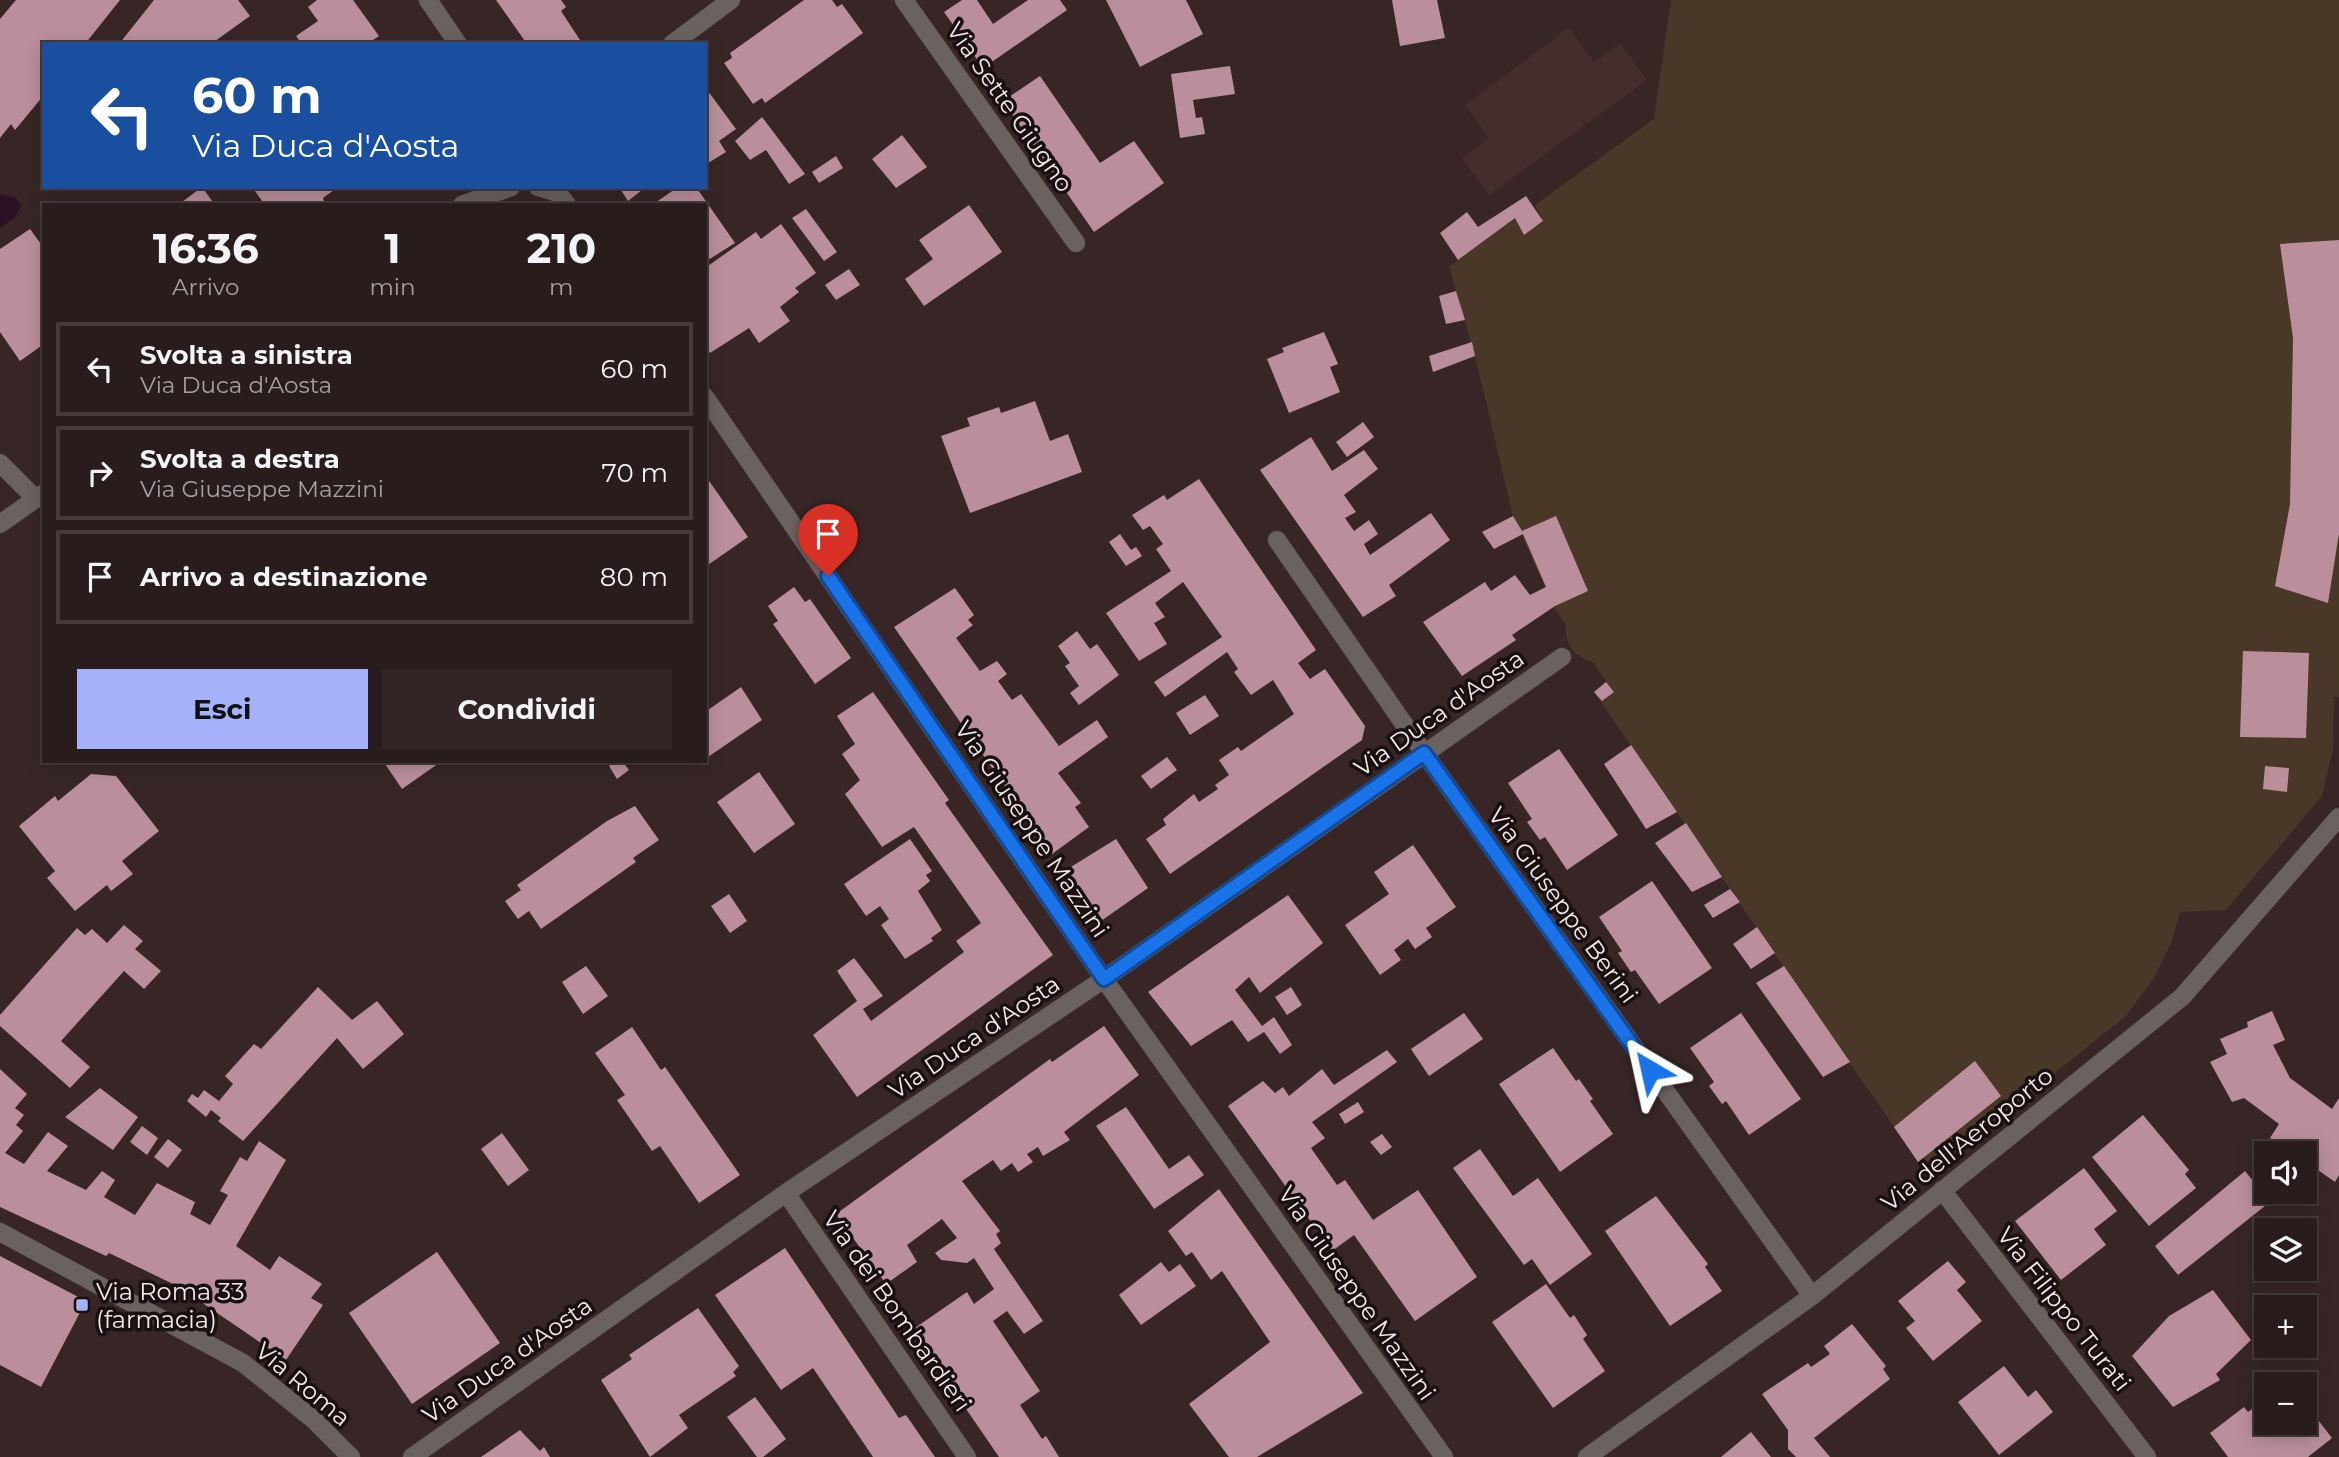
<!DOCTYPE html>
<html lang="it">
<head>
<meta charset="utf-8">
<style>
  body { margin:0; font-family:Montserrat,sans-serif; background:#312525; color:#f1f3f6; height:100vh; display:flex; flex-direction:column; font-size:26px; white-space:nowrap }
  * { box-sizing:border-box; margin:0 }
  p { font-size:23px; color:#a5a1a3 }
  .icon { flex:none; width:38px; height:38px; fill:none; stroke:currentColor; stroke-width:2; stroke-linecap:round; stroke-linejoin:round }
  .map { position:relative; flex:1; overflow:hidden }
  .side { position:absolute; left:42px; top:203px; width:665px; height:560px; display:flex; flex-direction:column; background:#291c1c; border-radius:0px; box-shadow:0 4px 18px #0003,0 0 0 2px #453a3b }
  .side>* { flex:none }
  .top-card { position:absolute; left:42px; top:42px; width:665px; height:147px; border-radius:0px; box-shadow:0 4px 18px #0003,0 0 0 2px #453a3b; background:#1a4fa0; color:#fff; overflow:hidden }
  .buttons { position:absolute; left:2254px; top:1141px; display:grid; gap:14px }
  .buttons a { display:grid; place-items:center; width:63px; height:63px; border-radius:0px; background:#291c1c; box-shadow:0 4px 18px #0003,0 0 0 2px #453a3b; font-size:35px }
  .pin { position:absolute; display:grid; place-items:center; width:60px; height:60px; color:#fff; margin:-72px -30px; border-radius:50% 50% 50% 0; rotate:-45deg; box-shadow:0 0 7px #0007 }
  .pin .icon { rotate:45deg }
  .me { position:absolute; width:77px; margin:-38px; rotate:324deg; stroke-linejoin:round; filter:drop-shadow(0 0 5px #0008) }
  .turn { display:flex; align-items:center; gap:24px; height:147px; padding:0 35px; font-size:32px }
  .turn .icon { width:91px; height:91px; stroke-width:2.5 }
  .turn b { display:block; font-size:49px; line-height:60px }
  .eta { display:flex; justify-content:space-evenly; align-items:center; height:119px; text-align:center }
  .eta b { font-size:42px; font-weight:700; line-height:49px }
  .button { display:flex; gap:14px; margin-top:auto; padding:14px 35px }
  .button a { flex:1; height:80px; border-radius:0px; background:#a6b1fc; color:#111; font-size:28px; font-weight:700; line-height:80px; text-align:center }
  .button a+a { background:#312525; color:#f1f3f6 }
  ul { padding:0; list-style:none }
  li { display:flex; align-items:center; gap:21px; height:94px; margin:0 14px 10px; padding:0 21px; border:4px solid #453a3b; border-radius:0px }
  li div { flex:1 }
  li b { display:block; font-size:26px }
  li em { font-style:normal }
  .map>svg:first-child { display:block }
  .built { fill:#452d2d }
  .green { fill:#493727 }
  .water { fill:#2b0f23 }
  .building { fill:#ba8f9b }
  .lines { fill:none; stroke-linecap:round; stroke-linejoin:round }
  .minor-casing { stroke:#514140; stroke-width:19 }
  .minor { stroke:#6a625f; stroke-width:18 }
  .route-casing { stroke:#114b97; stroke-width:18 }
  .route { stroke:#1a73e8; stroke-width:12 }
  .poi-dot { fill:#a6b1fc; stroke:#191111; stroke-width:2.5 }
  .labels { text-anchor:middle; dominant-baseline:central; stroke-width:7; stroke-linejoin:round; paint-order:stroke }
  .street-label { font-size:24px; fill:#f4e8e7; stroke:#191111 }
  .poi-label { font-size:24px; fill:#f4e8e7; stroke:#191111; text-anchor:start }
</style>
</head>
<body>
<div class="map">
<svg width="2339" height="1457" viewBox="0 0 2339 1457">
  <rect width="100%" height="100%" fill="#372625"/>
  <path class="built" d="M1569 28 1594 62 1620 43 1647 80 1489 195 1462 158 1489 138 1465 105Z"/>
  <path class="green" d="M1671 0H2339V697H2334L2333 750 2322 796 2226 910 2180 912 2172 941 2154 978 2126 1016 1927 1175 1594 692 1606 682 1593 662C1576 659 1564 643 1566 626L1553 605 1513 516 1475 356 1449 267 1515 218 1524 234 1543 222 1535 205 1654 119Z"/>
  <path class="water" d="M0 194 16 198 21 206 15 217 0 228Z"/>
  <path class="building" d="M16 0H120L85 44H44V95L15 130 11 124 0 138V19Z
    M154 0H238L250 16 211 44H119Z
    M317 0H353L379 36 367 44H302L296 36 318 21 308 7Z
    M496 0H561L566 7 561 11 580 40 575 44H527Z
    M804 0H832L837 7 842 4 863 33 765 103 762 98 753 104 724 63 732 58 730 53Z
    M962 0H977L993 24 1028 0H1060L1067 10 983 68 944 12Z
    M1106 0H1186L1203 34 1140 67Z
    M1392 0H1437L1445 38 1400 46Z
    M1230 66 1235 94 1193 100 1196 118 1202 117 1205 134 1180 138 1171 74Z
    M1040 76 1100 163 1134 141 1164 183 1094 232 1003 101Z
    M705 87 736 129 719 141 726 152 705 165Z
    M762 117 805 174 789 184 766 150 750 160 735 141Z
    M902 135 927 167 896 188 872 159Z
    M836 156 843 168 819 183 812 172Z
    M202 187 215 205H178Z
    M252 187H338L323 198 325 205H265Z
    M619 187H646L628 201Z
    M678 187H696L735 243 705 262V205H652Z
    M1526 196 1543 221 1524 235 1515 218 1458 260 1440 233 1467 212 1478 227Z
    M969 205 1002 252 924 306 905 279 933 259 919 240Z
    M806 209 837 252 824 261 792 218Z
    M781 224 816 273 795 288 799 292 780 307 790 321 759 343 749 328 710 353 705 346V268L756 232 761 239Z
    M30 229 44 248V344L20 361 0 332V249Z
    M2339 240V533L2328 603 2275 586 2290 504 2293 338 2280 244Z
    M849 269 860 285 836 300 825 285Z
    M1456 291 1465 320 1446 324 1439 296Z
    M1324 332 1338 364 1330 367 1340 392 1289 413 1267 359 1284 352 1282 348Z
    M1472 342 1475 356 1433 372 1429 356Z
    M1035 401 1050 441 1068 434 1082 472 970 513 941 436 970 426 967 418 999 407 1001 413Z
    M1363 422 1374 437 1347 457 1336 442Z
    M1311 437 1332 471 1364 450 1378 469 1344 495 1356 512 1345 518 1354 531 1369 520 1378 534 1364 544 1370 555 1431 513 1450 540 1389 585 1396 596 1363 617 1260 470Z
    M705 475 748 537 705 567Z
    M1199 479 1316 650 1298 663 1310 679 1325 669 1365 726 1362 740 1170 874 1146 839 1166 825 1163 819 1194 794 1199 802 1218 789 1215 785 1229 775 1219 760 1238 747 1241 751 1294 714 1273 680 1251 695 1234 672 1238 669 1227 652 1165 697 1154 682 1222 637 1183 582 1155 603 1165 617 1154 623 1167 644 1139 661 1106 613 1171 571 1156 549 1163 544 1150 526 1143 530 1132 515 1164 495 1167 500Z
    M1513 516 1522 531 1556 516 1588 591 1555 606 1512 635 1516 640 1462 676 1423 622 1485 582 1491 591 1515 575 1530 595 1546 587 1523 534 1494 549 1482 532Z
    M1120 534 1131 550 1136 547 1142 556 1126 566 1109 542Z
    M794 587 805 602 810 599 851 658 815 684 773 624 778 621 768 606Z
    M955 588 974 615 968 620 973 625 956 638 980 671 997 661 1007 674 998 681 1012 700 1021 694 1059 746 1097 720 1108 737 1058 773 1081 803 1075 807 1089 827 1052 854 894 627Z
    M1077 631 1090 649 1097 644 1119 675 1079 705 1070 693 1079 686 1065 666 1070 663 1058 646Z
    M2243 651 2309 653 2306 738 2240 737Z
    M1606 682 1614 692 1602 701 1594 692Z
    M741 687 762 720 705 759V712Z
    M873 692 949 800 945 803 1053 955 857 1097 813 1035 857 1001 837 971 854 958 883 996 863 1009 871 1021 964 952 956 941 981 923 914 827 882 847 845 794 860 780 842 754 855 744 837 716Z
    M1205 695 1219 716 1190 735 1176 713Z
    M1631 745 1677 812 1646 829 1604 764Z
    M1559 749 1618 835 1567 870 1545 837 1540 840 1527 822 1532 819 1508 783Z
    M1167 757 1177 770 1151 789 1141 776Z
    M383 761H442L402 789Z
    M616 761H622L629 770 617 779 609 766Z
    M2265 766 2289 768 2287 792 2263 789Z
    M759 772 795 824 754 853 717 802Z
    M91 774 116 776 159 831 122 861 133 874 111 891 107 885 75 911 47 878 55 871 19 826 55 796 58 801Z
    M635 806 659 840 633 858 636 862 541 929 529 911 518 919 505 901 521 890 517 885 607 821Z
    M1686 823 1722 877 1692 892 1655 843Z
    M910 839 932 871 926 875 930 881 918 891 942 930 931 938 933 941 905 959 881 925 889 919 880 906 866 916 844 884Z
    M1116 839 1148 888 1101 921 1066 870Z
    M1413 845 1456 907 1426 928 1432 937 1415 949 1408 939 1394 950 1401 960 1380 975 1345 925 1389 894 1374 872Z
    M1652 881 1712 968 1659 1004 1635 970 1631 972 1618 953 1622 951 1599 917Z
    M1730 889 1740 902 1713 918 1704 905Z
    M729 894 747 921 730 933 711 906Z
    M1288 895 1323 943 1260 993 1249 977 1235 990 1262 1026 1274 1017 1292 1045 1280 1054 1264 1032 1248 1042 1232 1020 1191 1046 1148 992Z
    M124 925 143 941 135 949 161 971 144 989 124 971 61 1041 90 1067 70 1088 0 1026V1015L77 928 85 935 92 929 107 943Z
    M1757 927 1775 953 1751 969 1733 944Z
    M586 966 608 996 583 1014 562 982Z
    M1784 966 1850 1062 1823 1077 1756 983Z
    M318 987 352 1020 377 1001 404 1034 363 1069 337 1038 243 1141 218 1121 221 1118 211 1110 206 1117 187 1101 192 1094 198 1098 204 1090 219 1101 233 1084 225 1076 254 1044 261 1049Z
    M1291 987 1302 1005 1287 1015 1275 997Z
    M2272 1011 2285 1040 2273 1045 2290 1078 2332 1109 2339 1098V1175L2335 1182 2305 1161V1153H2293L2270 1138 2279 1124 2244 1098 2232 1102 2210 1062 2227 1054 2220 1039 2248 1027 2247 1022Z
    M1464 1013 1483 1039 1429 1076 1411 1049Z
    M1741 1013 1801 1099 1749 1135 1726 1101 1722 1104 1709 1086 1714 1082 1690 1048Z
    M1104 1026 1139 1075 1064 1132 1070 1140 1043 1156 1038 1147 1027 1154 1033 1162 1018 1172 1012 1163 1001 1171 993 1160 962 1181 1000 1231 996 1234 1001 1243 994 1249 1043 1321 1024 1334 1007 1311 993 1321 1040 1391 1020 1405 1042 1439 1046 1436 1059 1457H999L912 1330 967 1292 974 1304 994 1289 974 1258 967 1263 941 1260 935 1253 957 1238 942 1219 907 1245 917 1262 886 1284 836 1214 1050 1059 1052 1062Z
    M632 1027 661 1070 665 1067 740 1175 699 1203 660 1146 652 1151 617 1100 625 1095 595 1053Z
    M1553 1048 1576 1081 1579 1079 1593 1099 1590 1101 1613 1134 1560 1172 1499 1084Z
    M1387 1050 1397 1062 1312 1122 1325 1138 1311 1148 1337 1185 1345 1180 1373 1220 1418 1190 1477 1277 1415 1321 1354 1235 1332 1251 1228 1106 1263 1081 1275 1093 1283 1087 1289 1096 1322 1069 1334 1085Z
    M1975 1061 2001 1096 1918 1162 1894 1127Z
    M0 1069 27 1094 15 1108 24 1115 16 1125 23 1131 5 1153 24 1164 48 1132 68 1146 47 1171 86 1190 102 1171 115 1180 104 1197 135 1215 157 1183 195 1202 190 1214 210 1225 228 1195 220 1191 240 1157 247 1161 259 1141 286 1160 236 1246 270 1270 279 1256 322 1284 311 1298 323 1305 286 1360 201 1302 204 1299 109 1253 106 1256 0 1207Z
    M100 1088 138 1117 113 1150 65 1117Z
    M1358 1102 1364 1112 1345 1124 1339 1114Z
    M1126 1107 1169 1169 1189 1155 1204 1175 1154 1209 1096 1126Z
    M2143 1115 2189 1170 2185 1174 2196 1188 2149 1226 2092 1157Z
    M142 1126 158 1138 147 1155 130 1142Z
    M502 1133 529 1170 508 1186 481 1149Z
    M1382 1134 1392 1147 1381 1155 1370 1142Z
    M168 1139 182 1150 168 1168 154 1157Z
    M1480 1149 1513 1196 1538 1178 1592 1254 1550 1285 1532 1259 1524 1265 1453 1168Z
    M2084 1168 2117 1211 2094 1229 2106 1245 2061 1280 2015 1221Z
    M2245 1171 2270 1202 2178 1275 2155 1246Z
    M1219 1189 1363 1393 1257 1457H1229L1189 1404 1270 1342 1222 1271 1211 1280 1192 1252 1186 1256 1168 1231Z
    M1656 1196 1708 1264 1705 1267 1722 1291 1670 1326 1605 1231Z
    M785 1248 899 1418 906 1415 935 1457H873L813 1368 781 1390 715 1295Z
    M437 1252 500 1343 412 1404 349 1313Z
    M0 1256 86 1301 41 1387 0 1365Z
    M1948 1261 1966 1282 1957 1290 1982 1321 1933 1361 1906 1328 1915 1321 1898 1301Z
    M1161 1262 1169 1272 1180 1264 1196 1286 1141 1325 1119 1295Z
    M1546 1284 1570 1318 1574 1315 1587 1335 1583 1339 1605 1371 1553 1408 1492 1322Z
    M2213 1290 2251 1340 2216 1374 2220 1380 2173 1407 2132 1356 2169 1316Z
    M698 1308 739 1366 733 1372 736 1376 679 1415 688 1428 650 1457 601 1380 632 1359 629 1355Z
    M1852 1324 1886 1366 1883 1369 1890 1379 1814 1438 1830 1457H1796L1788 1449V1430L1762 1394 1808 1363 1811 1367 1830 1354 1824 1346Z
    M2004 1366 2028 1397 2036 1390 2053 1412 1999 1455 1958 1402Z
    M755 1397 786 1439 763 1457H757L727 1417Z
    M2266 1399V1423H2305V1403L2332 1438 2308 1457H2228L2210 1433 2244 1407 2248 1412Z
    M520 1430 540 1451 544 1447 550 1457H481Z
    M1751 1432 1771 1457H1721Z"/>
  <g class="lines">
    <g class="minor-casing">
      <path id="minor" d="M428 0 458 44
        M904 0 1076 243
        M672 44 731 0
        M538 187 558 193 567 205
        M462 205 511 187
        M705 397 1104 979 1444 1457
        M0 463 35 498
        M0 524 44 493
        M1277 540 1424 753 1812 1296
        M1942 1190 2147 1457
        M786 1193 967 1457
        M0 1232 243 1363 314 1420 351 1457
        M412 1457 786 1193 1104 979 1562 657
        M1587 1457 1812 1296 2182 997 2339 817"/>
    </g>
    <use href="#minor" class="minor"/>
  </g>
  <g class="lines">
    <g class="route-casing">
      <path id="route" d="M828 576 1104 979 1424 753 1650 1070"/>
    </g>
    <use href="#route" class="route"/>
  </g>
  <rect class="poi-dot" x="75" y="1298" width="14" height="14" rx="3.5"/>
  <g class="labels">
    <g class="street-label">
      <text transform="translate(1010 107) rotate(55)">Via Sette Giugno</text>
      <text transform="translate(1439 713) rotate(-35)">Via Duca d'Aosta</text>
      <text transform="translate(1032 829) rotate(56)">Via Giuseppe Mazzini</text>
      <text transform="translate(1563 905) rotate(54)">Via Giuseppe Berini</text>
      <text transform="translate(974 1037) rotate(-34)">Via Duca d'Aosta</text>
      <text transform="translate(1967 1139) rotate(-39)">Via dell'Aeroporto</text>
      <text transform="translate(1357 1293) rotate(55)">Via Giuseppe Mazzini</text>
      <text transform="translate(2064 1309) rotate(52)">Via Filippo Turati</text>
      <text transform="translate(897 1311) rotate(55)">Via dei Bombardieri</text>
      <text transform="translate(507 1360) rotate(-35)">Via Duca d'Aosta</text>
      <text transform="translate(303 1384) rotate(40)">Via Roma</text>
    </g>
    <g class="poi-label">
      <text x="96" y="1291">Via Roma 33<tspan x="96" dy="28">(farmacia)</tspan></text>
    </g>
  </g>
</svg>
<div class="buttons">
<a><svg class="icon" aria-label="sound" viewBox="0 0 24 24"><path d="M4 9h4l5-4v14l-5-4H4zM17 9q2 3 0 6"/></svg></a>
<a><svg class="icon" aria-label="layers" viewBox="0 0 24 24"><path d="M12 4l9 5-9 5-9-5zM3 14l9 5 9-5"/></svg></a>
<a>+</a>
<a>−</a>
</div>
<div class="pin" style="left:828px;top:576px;background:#d93025"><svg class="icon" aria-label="arrive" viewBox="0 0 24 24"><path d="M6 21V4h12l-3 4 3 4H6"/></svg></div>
<svg class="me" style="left:1650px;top:1070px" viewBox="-20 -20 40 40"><path d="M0-17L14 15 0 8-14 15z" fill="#1a73e8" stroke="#fff" stroke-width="4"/></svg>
<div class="top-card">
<div class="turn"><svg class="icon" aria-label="left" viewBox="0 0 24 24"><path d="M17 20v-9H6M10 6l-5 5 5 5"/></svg><div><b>60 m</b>Via Duca d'Aosta</div></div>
</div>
<section class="side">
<div class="eta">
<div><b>16:36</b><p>Arrivo</p></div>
<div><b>1</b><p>min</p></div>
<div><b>210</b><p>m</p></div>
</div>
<ul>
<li><svg class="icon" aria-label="left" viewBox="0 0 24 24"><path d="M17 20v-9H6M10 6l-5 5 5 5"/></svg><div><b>Svolta a sinistra</b><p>Via Duca d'Aosta</p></div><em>60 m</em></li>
<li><svg class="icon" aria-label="right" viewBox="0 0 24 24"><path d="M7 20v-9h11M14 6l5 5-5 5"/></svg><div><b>Svolta a destra</b><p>Via Giuseppe Mazzini</p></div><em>70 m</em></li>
<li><svg class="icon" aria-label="arrive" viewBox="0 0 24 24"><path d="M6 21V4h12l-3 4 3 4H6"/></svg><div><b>Arrivo a destinazione</b></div><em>80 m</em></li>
</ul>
<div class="button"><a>Esci</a><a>Condividi</a></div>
</section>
</div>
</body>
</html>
